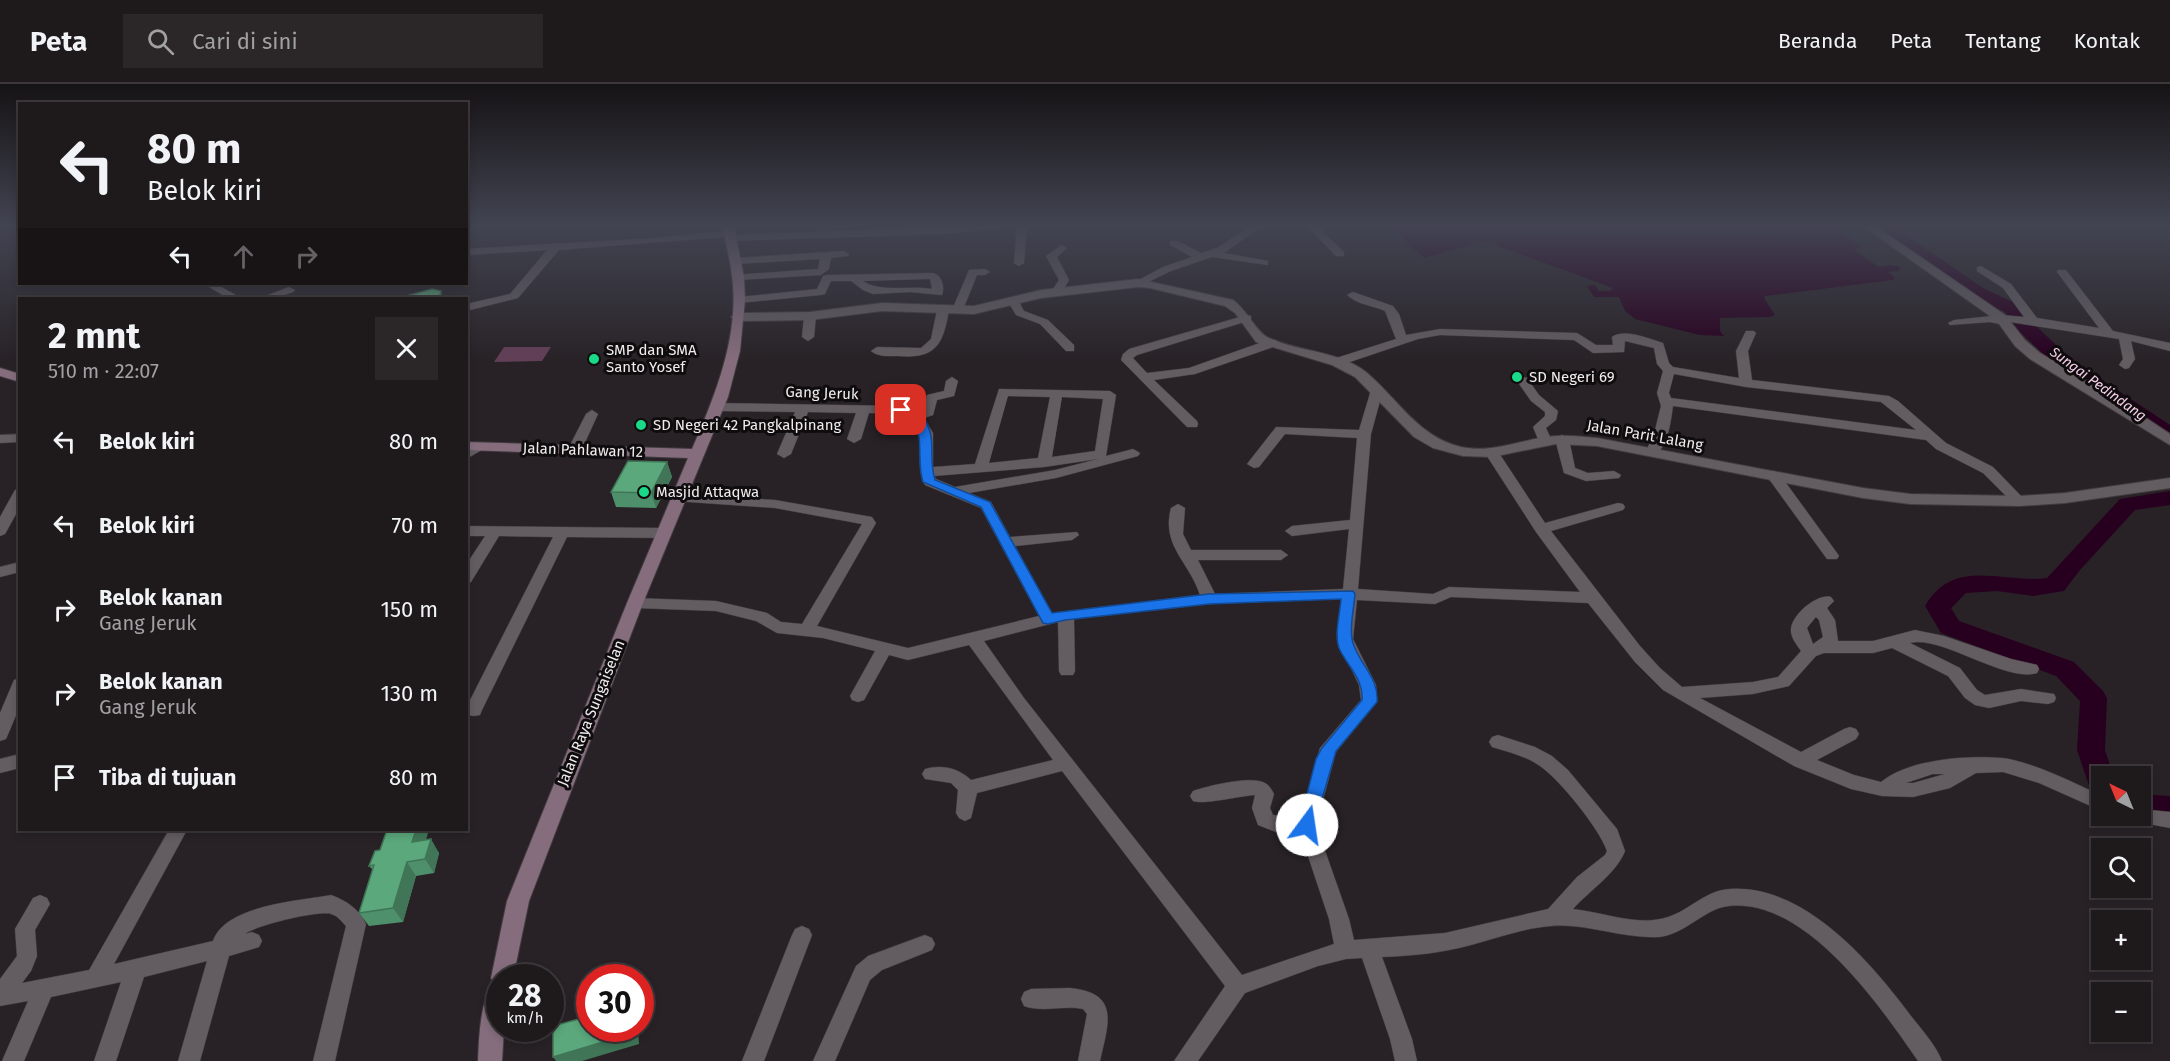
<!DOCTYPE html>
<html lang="id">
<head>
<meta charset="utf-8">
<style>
  body { margin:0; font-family:"Fira Sans",sans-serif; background:#2b2729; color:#f1f3f6; height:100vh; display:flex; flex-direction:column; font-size:22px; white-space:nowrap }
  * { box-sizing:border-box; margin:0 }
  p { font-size:20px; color:#a1a1a3 }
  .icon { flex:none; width:33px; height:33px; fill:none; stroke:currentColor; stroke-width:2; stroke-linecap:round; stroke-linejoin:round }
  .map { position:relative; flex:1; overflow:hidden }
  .sheet { position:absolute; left:18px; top:213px; width:450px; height:534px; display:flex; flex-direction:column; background:#1e1a1c; border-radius:0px; box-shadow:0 3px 9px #0003,0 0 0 2px #3c383b }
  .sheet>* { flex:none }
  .banner { position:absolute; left:18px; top:18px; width:450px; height:183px; border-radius:0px; box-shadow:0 3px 9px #0003,0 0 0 2px #3c383b; background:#1e1a1c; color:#f1f3f6; overflow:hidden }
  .needle { width:39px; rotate:317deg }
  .fabs { position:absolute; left:2091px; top:682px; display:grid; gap:12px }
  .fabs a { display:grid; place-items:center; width:60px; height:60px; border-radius:0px; background:#1e1a1c; box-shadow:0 3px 9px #0003,0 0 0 2px #3c383b; font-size:30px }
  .speed { position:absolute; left:486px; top:880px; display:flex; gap:12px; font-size:30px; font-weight:700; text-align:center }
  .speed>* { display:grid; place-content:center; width:78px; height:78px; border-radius:50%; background:#1e1a1c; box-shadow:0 3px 9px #0003,0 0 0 2px #3c383b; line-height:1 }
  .speed small { font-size:15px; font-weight:400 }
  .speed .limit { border:9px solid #d22; background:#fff; color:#111 }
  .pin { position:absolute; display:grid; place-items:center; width:51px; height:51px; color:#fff; margin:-26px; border-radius:12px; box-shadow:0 3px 9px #0006 }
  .me { position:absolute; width:66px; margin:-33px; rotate:14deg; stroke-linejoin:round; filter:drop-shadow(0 0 4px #0008) }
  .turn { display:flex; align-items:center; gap:21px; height:126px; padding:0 30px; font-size:27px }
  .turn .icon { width:78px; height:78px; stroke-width:2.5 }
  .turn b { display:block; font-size:42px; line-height:51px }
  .lanes { display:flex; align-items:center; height:57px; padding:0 30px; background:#0003; justify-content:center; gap:30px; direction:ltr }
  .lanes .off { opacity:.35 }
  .round { display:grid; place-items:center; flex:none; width:63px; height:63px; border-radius:0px; background:#2b2729 }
  .summary { display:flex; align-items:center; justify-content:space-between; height:102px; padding:0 30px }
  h1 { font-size:36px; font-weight:700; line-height:45px }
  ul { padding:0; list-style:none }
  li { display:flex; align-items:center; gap:18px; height:84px; padding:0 30px }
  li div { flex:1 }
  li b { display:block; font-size:22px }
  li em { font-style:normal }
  header { display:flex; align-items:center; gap:36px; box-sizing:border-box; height:84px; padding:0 30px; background:#1e1a1c; border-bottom:2px solid #3c383b }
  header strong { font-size:28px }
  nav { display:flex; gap:33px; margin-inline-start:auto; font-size:21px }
  .search { width:420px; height:54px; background:#2b2729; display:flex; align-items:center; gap:15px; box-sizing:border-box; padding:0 21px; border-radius:0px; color:#a1a1a3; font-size:22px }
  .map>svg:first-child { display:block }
  .green { fill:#623f57 }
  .water { fill:#28001f }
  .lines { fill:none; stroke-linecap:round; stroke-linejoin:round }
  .river { fill:#28001f; fill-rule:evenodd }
  .minor-casing { stroke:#423c40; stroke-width:1 }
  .tertiary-casing { stroke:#423c40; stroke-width:2 }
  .secondary-casing { stroke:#423c40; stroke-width:2 }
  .minor { fill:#635c60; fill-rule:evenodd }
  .tertiary { fill:#635c60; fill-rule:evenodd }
  .secondary { fill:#856d7d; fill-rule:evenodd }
  .wall { fill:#4e906b }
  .shaded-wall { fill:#407657 }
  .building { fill:#5ba87c; stroke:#407657; stroke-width:1.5 }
  .route { fill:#1a73e8; stroke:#114b97; stroke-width:1.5 }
  .poi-dot { fill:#1ad988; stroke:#0f0c0e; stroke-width:2 }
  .labels { text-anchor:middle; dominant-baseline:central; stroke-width:6; stroke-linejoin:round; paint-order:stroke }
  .far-water-label { font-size:14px; font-style:italic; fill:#f6d1ea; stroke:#0f0c0e }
  .poi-label { font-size:15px; fill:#f0ecee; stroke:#0f0c0e; text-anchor:start }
  .street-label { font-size:15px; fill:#f0ecee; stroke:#0f0c0e }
</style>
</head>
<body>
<header>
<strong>Peta</strong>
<div class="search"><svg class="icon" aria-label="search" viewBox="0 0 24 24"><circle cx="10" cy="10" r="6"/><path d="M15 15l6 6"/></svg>Cari di sini</div>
<nav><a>Beranda</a><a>Peta</a><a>Tentang</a><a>Kontak</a></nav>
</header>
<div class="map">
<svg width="2170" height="977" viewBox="0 0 2170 977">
  <rect width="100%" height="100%" fill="#282226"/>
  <path class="green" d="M504 263H551L542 277 494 278Z"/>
  <path class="water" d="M1389 142H1834L1861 163 1854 166 1879 183 1892 181 1900 183 1899 187 1888 188 1895 194 1893 196 1765 212 1764 214 1775 231 1770 233 1720 234V247L1724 252 1700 251 1635 235 1625 227 1619 213H1594L1587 202 1595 201 1599 207H1610L1613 204 1490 159 1480 158 1424 174Z"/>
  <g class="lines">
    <path class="river" d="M1875 142H1893L1983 204 2017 220 2034 240 2072 276 2170 341V357L2163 355 2058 284 2020 248 2005 228 1971 212Z
      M2170 407V421L2135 426 2080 486 2064 507 2033 512 1997 507 1966 509 1951 524 1959 537 2074 578 2103 607 2107 614 2105 666 2114 693H2102V713L2092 710 2077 666 2080 617 2056 592 1941 549 1925 522C1954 472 2003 500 2047 494L2120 415Z
      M2140 710 2170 712V736L2134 732H2140Z"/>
    <g class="minor-casing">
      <path id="minor" d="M966 142H999L994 145 942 150 729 157 724 153 559 166 518 214 466 227V220L510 210 547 166 466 171V165L655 154 728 147 733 151Z
        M1017 142H1027L1024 179 1019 182 1014 179Z
        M1251 142H1262L1224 169 1268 177V181L1212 173 1171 187 1142 201 1138 202 1133 199 1163 183 1192 173 1170 161V157H1178L1201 169 1217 164Z
        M1307 142H1317L1344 168V172H1336Z
        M1062 161 1067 164 1057 173 1069 196 1061 210 1057 211 1051 208 1059 196 1046 172Z
        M844 167 849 170 848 172 831 174 829 185 821 191 738 196 734 195V191L818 185 820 175 735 180 730 177 735 174Z
        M1981 182 2011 200 2037 234 2099 244 2057 188 2058 186H2066L2113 247 2170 259V267L2131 257 2135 275 2129 284 2125 285 2119 281 2123 275 2119 255 2010 238 2004 241 1990 238 1950 241 1948 239 1954 236 2001 231 2024 233 2003 204 1977 187V183Z
        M985 185 990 188 985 191H977L962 228H954L952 226 969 186Z
        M933 189C942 191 945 203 942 211L910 208 873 210 863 206 851 197H831L825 210 821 211 739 219 733 216 739 213 817 205 823 192 827 191ZM930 195 932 205C910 201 880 209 863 197Z
        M204 200H216L241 214H228Z
        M289 203 295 206 293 208 276 214H261Z
        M1353 208 1393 222 1399 230 1406 251 1440 245 1577 249 1596 261H1613L1612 253C1624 244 1650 255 1663 259L1669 279 1673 283 1739 294 1736 267 1746 247H1754L1756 249 1748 267 1752 296 1889 312 1898 317 1946 359 1993 383 2026 417 2024 420H2014L1983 389 1936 365 1926 356 1673 322C1671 335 1668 367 1653 371L1648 370 1646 367 1654 350 1661 322 1657 309 1663 287 1657 280 1654 264 1625 257 1624 268 1593 269 1574 256 1440 251 1418 255 1341 281H1333V275L1396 255 1385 227C1372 221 1358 221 1347 211ZM1674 290 1746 303 1881 318 1916 346 1671 314 1669 309Z
        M1013 213 1017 214 1024 227 1048 236 1074 261V267H1066L1040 240 1016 231 1007 216Z
        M943 223 949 226C943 261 936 275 898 272 889 272 878 273 871 267L877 263 921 264 931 255 937 226Z
        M810 229 816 232 814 253 808 257 802 253 804 232Z
        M1247 231 1251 232V236L1137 271 1133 274 1147 289 1189 284 1268 256H1276V262L1195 290 1154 296 1197 337 1198 340 1197 343H1187L1121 276 1123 270 1129 265Z
        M952 293 958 297 954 312 937 316 933 331 924 334 933 349V383L975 380 999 305 1110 307 1116 311 1106 372 1133 365 1140 369 1138 372 1056 394 969 409 991 418 1010 453 1077 448 1079 451 1072 456 1015 462 1052 529 1200 511C1189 477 1161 462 1171 424L1178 420 1185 424 1183 450 1191 466H1281L1288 471 1281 476H1198L1215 510 1343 505 1349 445 1292 452 1285 447 1292 442 1350 436 1357 354 1285 350 1259 383 1254 384 1247 380 1276 343 1359 346 1371 306 1377 302 1383 306 1371 350 1358 505 1433 510 1449 503 1580 508 1536 448 1485 369 1492 365 1497 366 1545 439 1618 419 1623 420 1625 423 1623 426 1551 447 1640 562 1660 584 1682 603 1753 598 1778 593 1801 567C1797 561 1790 553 1791 545 1792 530 1818 509 1831 513L1834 517 1827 524 1835 536 1838 557H1873L1915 546 1944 552 2011 575 2037 581 2039 585 2037 589C2005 599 1942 551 1910 559L1960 584 1977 606 1985 611 2021 605 2054 610 2056 614 2054 618 2048 620 2021 617 1989 624 1975 621 1965 614 1948 592 1892 564 1873 569H1824L1816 572 1789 602 1753 610 1700 614 1801 668 1844 645 1850 643 1856 645 1859 650 1856 655 1817 676 1854 691 1881 698C1909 675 1967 671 2002 674 2030 677 2075 699 2102 712V727L2039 699 2003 688 1976 689 1950 704 1913 713 1882 712 1851 705 1794 682 1663 606 1635 578 1588 519 1451 513 1435 520 1357 516 1353 555 1376 601 1377 618 1336 668 1316 741 1349 835 1354 856 1445 849 1548 825 1577 793 1605 771 1607 767C1599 744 1560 696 1540 682 1526 672 1508 668 1492 663L1489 658 1492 653 1498 651 1535 663 1552 672 1568 686 1617 745 1625 767C1616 790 1590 806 1573 825 1602 828 1639 843 1668 833 1690 826 1706 806 1730 805 1804 800 1871 878 1911 932 1922 946 1935 960 1942 977H1918C1880 922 1806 814 1729 822 1705 824 1686 850 1659 853 1622 855 1587 839 1551 842 1524 844 1498 854 1471 861 1442 869 1412 872 1382 873L1412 955 1417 977H1395L1390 955 1362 874 1346 875 1318 882 1245 909 1198 977H1174L1225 902 1062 687 977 709 971 734 965 737 959 734 956 729 958 706 951 699 925 695 922 690 925 685C941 680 959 684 971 696L1053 676 969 561 908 576 889 571 864 616 858 618 852 616 850 612 875 567 823 554 777 549 756 537 716 527 635 524 630 523 627 519 630 515 635 514 716 517 767 529 781 538 802 540 862 440 775 424 674 417 672 414 674 411 679 410 775 416 872 433 876 439 817 542 908 564 1039 532 981 424 925 401C915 383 924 366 919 348 917 343 914 339 912 335L899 330 869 329 861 355 854 359 847 355 856 329 808 328 791 370 784 374 777 370 795 328 717 327 711 323 717 319 901 322 917 328 922 326 927 311 944 307 946 297ZM1008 312 1050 313 1038 374 989 379ZM1062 313 1103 315 1095 367 1052 373ZM1098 375 1055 386 955 403 936 395 934 392 1044 383ZM1341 515 1337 555 1359 601 1361 616 1320 664 1300 733 1273 731 1270 724 1274 710C1272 706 1269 701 1265 699 1252 691 1207 702 1193 707L1190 712 1193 717C1204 721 1239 712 1255 711L1252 724 1258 741 1276 748H1300L1329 835 1334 860 1242 891 1024 614 984 557 1058 538 1059 587 1061 591H1073L1075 587 1074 535 1209 520ZM1816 533 1819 536 1823 553 1813 560 1807 544ZM1933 690H1945L1913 699H1906Z
        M1523 293 1527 294 1539 311 1558 327 1556 336 1546 344 1552 357 1550 360H1540L1533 343 1545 332V328L1531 317 1517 297Z
        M592 326 598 330 582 365 575 369 570 368 568 365 586 330Z
        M20 350V358L0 359V351Z
        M1562 351 1569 355 1575 384 1588 389 1614 387 1621 391 1619 394 1586 397 1564 389 1555 355Z
        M480 359 485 360 487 363 466 375V365Z
        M1773 387 1778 388 1837 469 1839 472 1837 475H1827L1766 391Z
        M20 405V423L5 450 0 452V433L15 406Z
        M466 442 664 444 671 449 664 454 567 453 482 626 480 631 474 632 468 631 466 624 553 453 499 452 471 498 466 499V481L485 452H466Z
        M20 478V488L0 493V483Z
        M20 594V622L6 655 0 657V629L14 596Z
        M20 670V684L0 689V675Z
        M2140 725 2170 728V744L2133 737 2131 732H2140Z
        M169 746H187L114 880 213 857C225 821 299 817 331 811 347 817 359 825 366 840L335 977H313L346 842C341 837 338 832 331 830 320 826 256 841 245 850L252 848 259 851 262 857 259 863 229 872 200 977H178L207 877 144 893 116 977H94L121 898 51 913 24 977H2L28 917 0 922V895L17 872 15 845 33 814 40 811 47 814 50 820 35 846 37 872 31 887 22 899 89 886Z
        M802 842 809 845 812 851 764 977H742L792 851 795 845Z
        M925 851 932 854 935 860 932 866 882 886 870 896 835 977H813L856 882 868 872Z
        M1070 904C1121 909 1108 940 1100 977H1078L1087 930 1083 925C1064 921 1042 929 1024 922L1021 915 1024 908 1031 905Z"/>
    </g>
    <g class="tertiary-casing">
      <path id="tertiary" d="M1863 142H1875L2005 231 2025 256 2040 269 2110 310 2170 350V361L2030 275 2015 262 1997 237Z
        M1138 195 1233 216C1246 225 1256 247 1267 253 1297 268 1338 266 1366 288 1398 315 1418 353 1461 363 1494 370 1524 354 1556 352 1569 351 1584 353 1597 354L1863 404 1910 410 2019 412 2065 409 2170 394V404L2065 419 2019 422 1910 420 1863 414 1597 362 1556 360 1492 373 1463 372 1433 364 1414 353 1355 293 1332 281 1256 258 1235 229 1225 222 1150 204 1138 203 1041 214 974 230 882 227 810 236 737 237 731 233 737 229 810 228 882 219 974 222 1041 206Z"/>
    </g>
    <g class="secondary-casing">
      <path id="secondary" d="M722 142H734L744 193 745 216 740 267 728 313 643 519 529 817 513 894H500V945H504L502 977H478C479 952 480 920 493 898L491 894 507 817 627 519 688 374 466 366V358L692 365C715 312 740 251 732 192 730 175 726 159 722 142Z
        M0 284 20 290V298L0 292Z"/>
    </g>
    <use href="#minor" class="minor"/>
    <use href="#tertiary" class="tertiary"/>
    <use href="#secondary" class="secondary"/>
  </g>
  <path class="wall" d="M667 378 672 393 656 424 616 423 611 408Z
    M426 756 439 769 434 789 416 792 403 838 369 842 359 829 373 786 369 782Z"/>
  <path class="shaded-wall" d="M441 207 443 214H439Z
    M667 378 672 393 656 424 651 409Z
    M416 746H429L421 772 412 758Z
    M431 755 439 769 434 789 425 775Z
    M407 778 416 792 403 838 393 824Z
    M633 945H638L639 960 582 977H556L553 973Z"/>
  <path class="building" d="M432 205 441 207 439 214H399Z
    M628 377 667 378 651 409 611 408Z
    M387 746H416L412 758 431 755 425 775 407 778 393 824 359 829 374 781 369 782 375 767 380 766Z
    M590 932V945H633V949L553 973V942Z"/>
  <linearGradient id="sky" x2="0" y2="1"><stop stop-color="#161315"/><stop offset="0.51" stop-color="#424452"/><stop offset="1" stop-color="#424452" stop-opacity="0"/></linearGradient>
  <rect width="2170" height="278" fill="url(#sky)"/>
  <path class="route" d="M901 323 922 330C939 358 927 369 935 396L990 418 1052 529 1209 510 1353 507 1355 510C1354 525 1348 548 1354 562 1362 583 1379 595 1377 618L1336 667 1313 746 1307 748 1301 746 1299 741 1316 675 1322 664 1362 616C1364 595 1347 582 1339 564 1334 550 1340 530 1341 515L1209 520 1065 536 1048 540 1043 539 981 423 923 398C916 374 925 359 913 335L896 326Z"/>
  <g class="poi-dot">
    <circle cx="594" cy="275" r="6"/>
    <circle cx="1517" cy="293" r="6"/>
    <circle cx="641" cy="341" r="6"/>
    <circle cx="644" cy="408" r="6"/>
  </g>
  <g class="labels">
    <g class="far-water-label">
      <text transform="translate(2098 300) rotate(36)">Sungai Pedindang</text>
    </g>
    <g class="poi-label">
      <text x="606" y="266">SMP dan SMA<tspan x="606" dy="17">Santo Yosef</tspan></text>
      <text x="1529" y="293">SD Negeri 69</text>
      <text x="653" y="341">SD Negeri 42 Pangkalpinang</text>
      <text x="656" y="408">Masjid Attaqwa</text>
    </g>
    <g class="street-label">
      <text transform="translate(822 309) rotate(2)">Gang Jeruk</text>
      <text transform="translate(1645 351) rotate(10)">Jalan Parit Lalang</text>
      <text transform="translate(583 366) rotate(2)">Jalan Pahlawan 12</text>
      <text transform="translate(591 629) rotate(-68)">Jalan Raya Sungaiselan</text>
    </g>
  </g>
</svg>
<div class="fabs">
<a><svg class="needle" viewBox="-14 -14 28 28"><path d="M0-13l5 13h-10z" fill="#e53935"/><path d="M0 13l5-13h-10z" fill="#a1a1a3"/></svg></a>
<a><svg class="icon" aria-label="search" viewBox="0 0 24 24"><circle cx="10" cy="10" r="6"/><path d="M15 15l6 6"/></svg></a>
<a>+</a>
<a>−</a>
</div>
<div class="speed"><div>28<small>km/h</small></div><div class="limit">30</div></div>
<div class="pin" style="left:901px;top:326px;background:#d93025"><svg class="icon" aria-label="arrive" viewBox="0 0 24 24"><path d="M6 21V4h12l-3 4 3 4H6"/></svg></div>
<svg class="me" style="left:1307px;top:741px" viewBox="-20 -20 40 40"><circle r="19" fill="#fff"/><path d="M0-13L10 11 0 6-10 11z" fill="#1a73e8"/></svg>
<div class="banner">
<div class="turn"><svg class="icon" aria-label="left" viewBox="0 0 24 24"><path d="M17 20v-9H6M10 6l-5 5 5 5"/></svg><div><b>80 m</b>Belok kiri</div></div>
<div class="lanes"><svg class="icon" aria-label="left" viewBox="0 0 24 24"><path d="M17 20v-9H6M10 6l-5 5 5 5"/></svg><svg class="icon off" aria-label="ahead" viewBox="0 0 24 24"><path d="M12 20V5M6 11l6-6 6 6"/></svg><svg class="icon off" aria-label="right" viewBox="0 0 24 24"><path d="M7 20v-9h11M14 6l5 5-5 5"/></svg></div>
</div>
<section class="sheet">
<div class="summary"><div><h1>2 mnt</h1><p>510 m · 22:07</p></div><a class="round"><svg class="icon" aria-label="close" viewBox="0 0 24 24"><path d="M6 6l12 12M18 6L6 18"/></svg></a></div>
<ul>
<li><svg class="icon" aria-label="left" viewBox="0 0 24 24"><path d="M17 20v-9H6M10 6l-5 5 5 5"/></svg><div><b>Belok kiri</b></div><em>80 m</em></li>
<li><svg class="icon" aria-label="left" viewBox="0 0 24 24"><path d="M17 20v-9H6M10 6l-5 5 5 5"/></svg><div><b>Belok kiri</b></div><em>70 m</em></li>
<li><svg class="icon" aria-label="right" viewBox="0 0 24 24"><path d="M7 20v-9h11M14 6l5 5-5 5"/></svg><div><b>Belok kanan</b><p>Gang Jeruk</p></div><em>150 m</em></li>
<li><svg class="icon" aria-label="right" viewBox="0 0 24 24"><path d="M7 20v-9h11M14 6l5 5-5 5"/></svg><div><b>Belok kanan</b><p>Gang Jeruk</p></div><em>130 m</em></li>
<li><svg class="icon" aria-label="arrive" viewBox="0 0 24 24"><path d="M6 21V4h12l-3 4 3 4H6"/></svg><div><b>Tiba di tujuan</b></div><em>80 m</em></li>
</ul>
</section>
</div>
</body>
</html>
